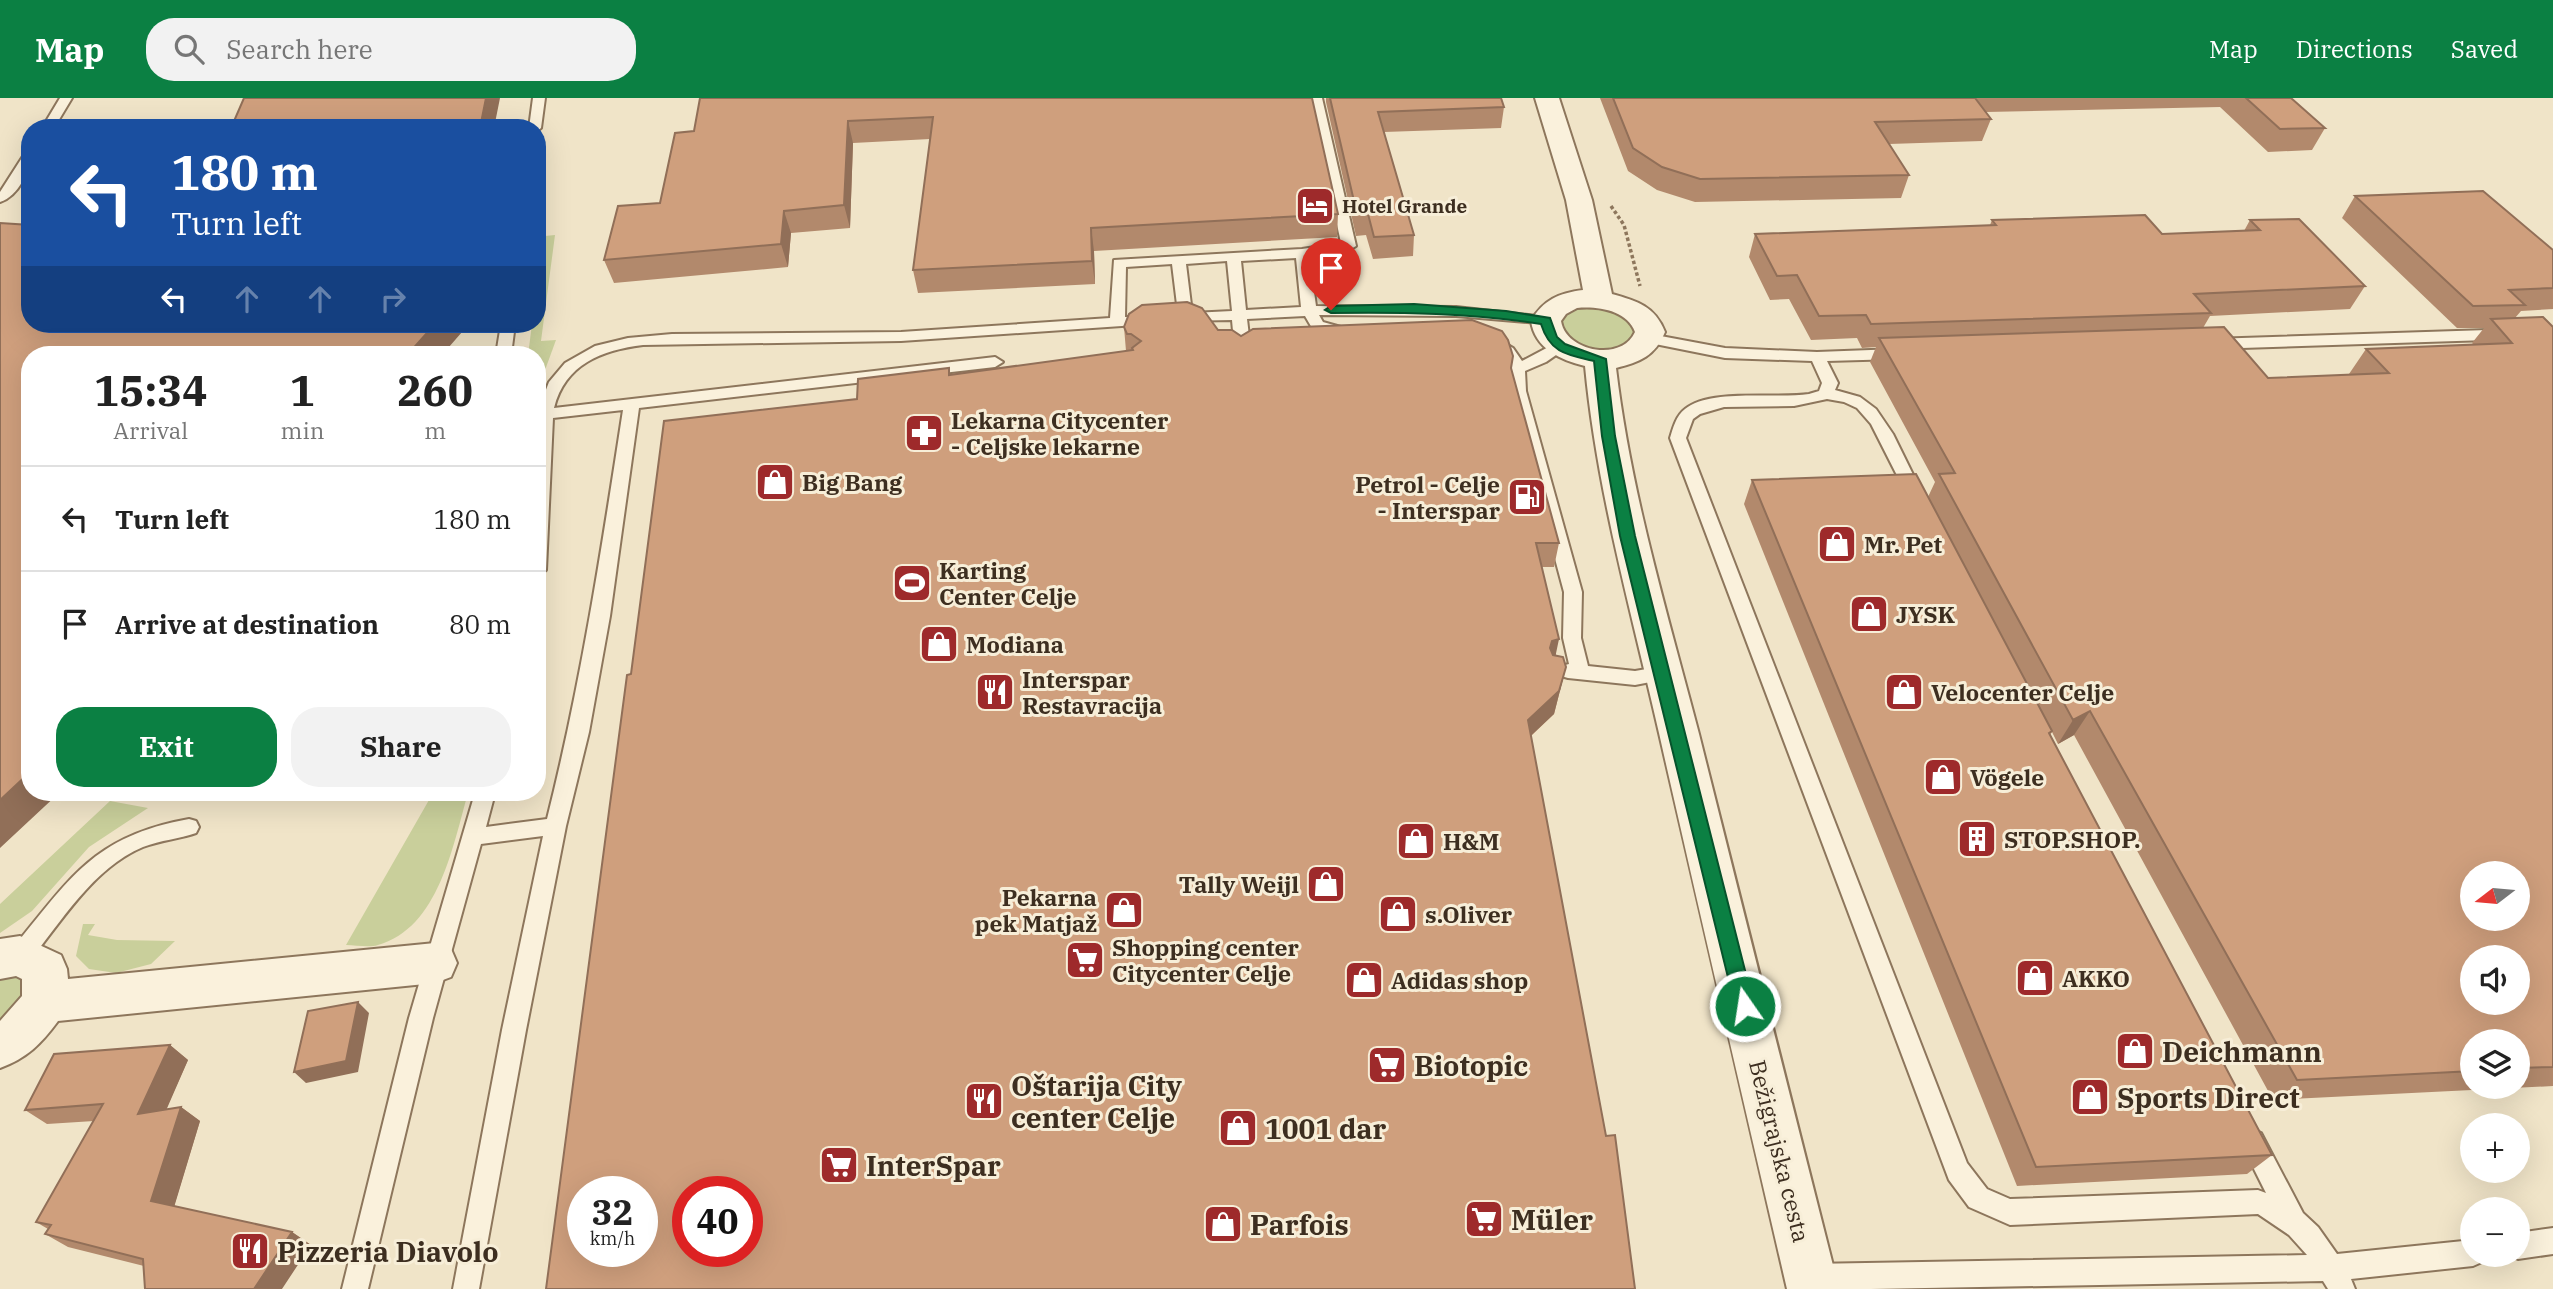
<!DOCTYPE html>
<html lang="en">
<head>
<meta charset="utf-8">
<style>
  body { margin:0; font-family:"IBM Plex Serif",serif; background:#f2f2f2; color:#222; height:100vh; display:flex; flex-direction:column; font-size:26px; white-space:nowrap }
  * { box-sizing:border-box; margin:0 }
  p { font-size:23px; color:#767676 }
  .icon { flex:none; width:38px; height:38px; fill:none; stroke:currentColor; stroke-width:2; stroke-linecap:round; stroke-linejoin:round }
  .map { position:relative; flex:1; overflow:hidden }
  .drawer { position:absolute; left:21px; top:248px; width:525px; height:455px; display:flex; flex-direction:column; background:#fff; border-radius:28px; box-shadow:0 7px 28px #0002 }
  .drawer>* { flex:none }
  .hud { position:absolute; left:21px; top:21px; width:525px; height:214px; border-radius:28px; box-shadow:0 7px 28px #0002; background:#1a4fa0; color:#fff; overflow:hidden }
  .needle { width:46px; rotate:254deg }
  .fabs { position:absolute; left:2460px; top:763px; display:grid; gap:14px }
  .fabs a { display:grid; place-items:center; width:70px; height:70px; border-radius:50%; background:#fff; box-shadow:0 7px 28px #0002; font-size:35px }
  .speed { position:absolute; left:567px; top:1078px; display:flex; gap:14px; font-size:35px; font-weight:700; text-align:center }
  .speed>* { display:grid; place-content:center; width:91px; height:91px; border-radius:50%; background:#fff; box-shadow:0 7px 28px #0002; line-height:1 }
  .speed small { font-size:18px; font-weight:400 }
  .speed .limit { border:10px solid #d22; background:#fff; color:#111 }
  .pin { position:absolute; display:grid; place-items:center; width:60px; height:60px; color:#fff; margin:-72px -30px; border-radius:50% 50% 50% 0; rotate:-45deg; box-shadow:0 0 7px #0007 }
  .pin .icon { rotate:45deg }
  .me { position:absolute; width:77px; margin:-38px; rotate:347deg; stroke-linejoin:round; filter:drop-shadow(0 0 5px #0008) }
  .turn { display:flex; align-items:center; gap:24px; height:147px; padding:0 35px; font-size:32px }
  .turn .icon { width:91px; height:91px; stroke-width:2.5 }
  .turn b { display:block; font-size:49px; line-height:60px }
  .lanes { display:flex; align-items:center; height:66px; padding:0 35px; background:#0003; justify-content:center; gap:35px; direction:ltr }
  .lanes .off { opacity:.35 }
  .eta { display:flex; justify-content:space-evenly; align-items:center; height:119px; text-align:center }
  .eta b { font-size:42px; font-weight:700; line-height:49px }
  .action { display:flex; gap:14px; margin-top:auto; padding:14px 35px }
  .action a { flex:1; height:80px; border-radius:28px; background:#0b8043; color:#fff; font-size:28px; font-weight:700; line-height:80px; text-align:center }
  .action a+a { background:#f2f2f2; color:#222 }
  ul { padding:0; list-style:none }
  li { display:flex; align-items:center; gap:21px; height:105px; padding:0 35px; border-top:2px solid #e0e0e0 }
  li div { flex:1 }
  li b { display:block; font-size:26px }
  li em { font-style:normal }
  header { display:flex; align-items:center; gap:42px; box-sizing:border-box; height:98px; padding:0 35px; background:#0b8043; color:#fff }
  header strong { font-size:33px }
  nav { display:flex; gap:38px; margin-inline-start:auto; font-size:24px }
  .search { width:490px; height:63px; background:#f2f2f2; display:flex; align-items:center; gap:18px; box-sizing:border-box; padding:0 24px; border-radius:28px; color:#767676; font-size:26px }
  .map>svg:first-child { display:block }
  .green { fill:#c9cf9b }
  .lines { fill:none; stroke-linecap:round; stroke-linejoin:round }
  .service-casing { stroke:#8d765c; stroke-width:4 }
  .minor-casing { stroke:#8d765c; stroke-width:4 }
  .tertiary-casing { stroke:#8d765c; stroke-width:4 }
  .path { stroke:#8d765c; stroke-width:3.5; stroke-dasharray:3.5 2.5; stroke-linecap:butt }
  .service { fill:#faf1dc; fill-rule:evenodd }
  .minor { fill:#faf1dc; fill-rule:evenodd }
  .tertiary { fill:#faf1dc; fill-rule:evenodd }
  .wall { fill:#b2896c; fill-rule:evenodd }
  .shaded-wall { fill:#916f58 }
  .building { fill:#cf9f7d; stroke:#916f58; stroke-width:2; fill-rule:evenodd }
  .route { fill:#0b8043; stroke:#07532c; stroke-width:2 }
  .labels { text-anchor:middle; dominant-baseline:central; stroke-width:6; stroke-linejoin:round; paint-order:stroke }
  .far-poi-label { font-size:19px; font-weight:bold; fill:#3d2e20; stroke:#f7eed8; text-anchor:start }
  .poi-label { font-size:23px; font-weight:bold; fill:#3d2e20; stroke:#f7eed8; text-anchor:start }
  .street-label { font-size:23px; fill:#3d2e20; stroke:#f7eed8 }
  .near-poi-label { font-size:28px; font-weight:bold; fill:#3d2e20; stroke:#f7eed8; text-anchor:start }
</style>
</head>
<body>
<header>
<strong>Map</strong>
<div class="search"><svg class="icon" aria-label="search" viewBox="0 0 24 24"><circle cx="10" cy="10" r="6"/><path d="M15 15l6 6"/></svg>Search here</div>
<nav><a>Map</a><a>Directions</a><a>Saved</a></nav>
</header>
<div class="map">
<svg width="2553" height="1191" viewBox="0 0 2553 1191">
  <rect width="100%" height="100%" fill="#f0e4c8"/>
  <path class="green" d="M555 137 541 243 556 242 537 294V257H528L532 226H537V189L545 138Z
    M1593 208C1612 210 1624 214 1636 229L1635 240C1611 258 1579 254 1561 230L1563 219 1575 211Z
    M433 695H468C453 747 439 830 378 847 369 850 356 847 346 847Z
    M110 703 148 710 89 749 32 813 0 835V806Z
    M83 826H95L88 837 117 842 175 843 151 866 116 875 89 871 76 858Z
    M0 871 24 874 29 898 0 928Z"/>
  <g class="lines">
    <g class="service-casing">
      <path id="service" d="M60 0H72L54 30H42Z
        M533 0H545L541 30 537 33V30H529Z
        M1310 0H1322L1356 148 1349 152 1309 158 1316 208 1456 209 1546 219 1551 220 1553 223 1551 226 1456 218 1319 217 1323 224 1348 231 1350 234 1343 238 1312 230 1305 218 1247 221 1251 255 1243 260 1235 255 1232 222 1179 223 1172 166 1126 169 1125 219H1156L1158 222 1151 226 901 243 643 247C602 252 565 266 554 310L995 259 1003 264 995 269 639 310 610 518 589 634 566 728 526 932 479 1191H453L502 932 543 738 481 746 433 920 368 1191H342L409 920 475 695H495L486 729 547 721C581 586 602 449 623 312L553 320 546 472 537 478V315L549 284 565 265 595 248 628 240 672 236 901 234 1110 220 1114 162 1302 151 1341 145ZM1296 160 1301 209 1246 212 1241 163ZM1227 163 1232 213 1192 215 1186 166Z
        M30 54C30 73 19 98 0 104V94L25 55Z
        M501 226H515L511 257H496Z
        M2553 230V240L2211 251 2203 246 2211 241Z
        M1650 236 1725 250 1817 254 1898 251 1906 256 1898 261 1827 263 1838 285 1835 292 1860 299 1876 311 1893 336 1924 399 1922 403H1910L1871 326 1857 310 1844 304 1827 301 1794 308 1724 309 1700 316 1693 321 1686 340 1967 1065 1987 1091 2010 1101 2258 1092 2266 1095 2240 1043 2243 1035 2252 1031 2261 1035 2303 1115 2318 1129 2337 1156 2473 1142V1157H2485L2482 1164 2473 1168 2351 1181 2355 1191H2328L2323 1183 1871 1191H1807L1801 1188 1797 1179 1801 1170 1810 1166 2307 1157 2289 1137 2258 1116 2010 1127 1969 1109 1949 1082 1670 340C1673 330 1676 318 1685 311 1710 290 1777 301 1809 296L1819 293 1822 285 1812 263 1725 260 1645 244 1642 241Z
        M1494 239 1513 250 1522 263 1556 245 1561 243 1569 248 1546 264 1525 273 1526 293 1582 494 1581 540 1588 568 1635 573 1664 568 1671 570 1674 575 1671 580 1635 587 1568 580 1561 578 1559 573 1561 568 1569 566 1563 540 1564 494 1510 293C1511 260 1506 265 1486 244Z
        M189 721 196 723 199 729 196 735C179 741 161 742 143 749 93 770 61 824 28 865L20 868 12 865 9 858 12 851C70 781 93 738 189 721Z
        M2553 1130V1156L2518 1161 2509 1157H2518V1135Z"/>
    </g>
    <g class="minor-casing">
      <path id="minor" d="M20 838 61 857 67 871 68 881 435 845 451 851 457 865 451 879 435 885 58 923C41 946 27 960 0 970V923L22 898V881L16 878 0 881V841Z"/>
    </g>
    <g class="tertiary-casing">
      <path id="tertiary" d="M1535 0H1559L1592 102 1612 196C1637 203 1655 208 1665 234 1655 258 1640 264 1616 270 1631 396 1667 514 1699 636 1745 821 1792 1006 1839 1191H1787C1744 1006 1701 821 1659 635 1631 512 1597 394 1585 268 1561 262 1535 251 1531 223 1543 202 1559 195 1583 192L1566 102ZM1577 210C1597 208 1627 212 1635 234 1622 264 1566 254 1561 223L1566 216Z"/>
    </g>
    <path class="path" d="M1611 108 1624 127 1640 188"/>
    <use href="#service" class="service"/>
    <use href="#minor" class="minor"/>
    <use href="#tertiary" class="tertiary"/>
  </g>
  <path class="wall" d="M700 0H1312L1338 116 1337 139 1094 153 1095 186 918 195 913 172 930 41 853 45 850 130 791 135 788 169 614 185 604 162 660 105 694 33Z
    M1326 0H1501L1504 9 1501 30 1384 34 1414 137 1413 158 1373 161 1366 137 1356 138 1326 4Z
    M1600 0H2291L2325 30 2312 52 2268 54 2220 9 1986 14 1991 21 1982 43 1889 46 1909 77 1901 100 1695 104 1657 92 1628 73Z
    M2355 98 2553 152V211L2521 213 2515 220 2553 229V988L2273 1002 2074 637 2058 646 2052 634 2050 637 2272 1057 2247 1076 2017 1088 1744 406 1752 382 1928 399 1935 384 1870 264 1876 249 1862 250 1857 240 1811 242 1789 201 1770 202 1749 159 1755 136 1990 127 1992 122 2162 136 2244 133 2250 122 2365 188 2350 211 2210 218 2203 230 2268 280 2350 277 2349 276 2366 251 2474 247 2472 245 2484 230H2457L2342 120ZM2473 943H2518V989H2473Z
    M1124 229 1218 232 1241 238 1511 270 1559 445 1554 469H1542L1556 557 1566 569 1554 616 1531 638 1635 1191 631 576 857 301 950 277 1126 253Z
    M170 947 188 962 166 1011 181 1009 200 1023 174 1108 292 1134 311 1147 144 1168 68 1149 45 1136 48 1131 36 1124 94 1023 47 1026 25 1012Z"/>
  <path class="shaded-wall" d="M486 0H500L494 30H480Z
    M848 23 853 45 850 130 844 107Z
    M784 113 791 135 788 169 781 146Z
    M1091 130 1094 153 1095 186 1092 163Z
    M435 226H469L442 257 409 255Z
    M1559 541 1554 565 1547 567 1552 543Z
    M1566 569 1554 616 1523 645 1528 622Z
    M2090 613 2074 637 2058 646 2073 622Z
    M30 674V695H59L0 750V702Z
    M358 904 369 915 358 974 306 985 294 974Z
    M170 947 188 962 158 1031 138 1016Z
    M181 1009 200 1023 172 1116 151 1103Z
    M292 1134 311 1147 282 1191H254Z"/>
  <path class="building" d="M244 0H486L480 30H231Z
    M700 0H1312L1338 116 1091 130 1092 163 913 172 933 19 848 23 844 107 784 113 781 146 604 162 618 108 660 105 675 35 694 33Z
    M1330 0H1501L1504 9 1378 14 1414 137 1374 139 1368 116H1357Z
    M1613 0H1975L1991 21 1875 24 1909 77 1700 81 1662 69 1633 50Z
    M2246 0H2291L2325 30 2280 31Z
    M2483 93 2553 152V190L2509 192 2525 207 2473 208 2355 98Z
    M2145 117 2162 136 2260 132 2250 122 2299 121 2365 188 2194 196 2211 215 1871 226 1866 217 1819 218 1797 177 1777 178 1755 136 1996 127 1992 122Z
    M0 125 30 127V226H435L409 255 448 257H30V674L0 702Z
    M1187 204 1202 210 1218 232H1232L1241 238 1253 231 1472 222 1502 233 1508 242 1513 258 1511 270 1559 445H1536L1559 541 1552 543 1550 550 1553 557 1563 559 1566 569 1559 593 1528 622 1606 1038 1615 1037 1635 1191H546L627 577 631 576 664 323 857 301 858 281 949 270V277L1133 252 1132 250 1141 243 1131 236H1127L1124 229 1129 216 1142 207ZM583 1094H642V1153H583ZM688 1094H747V1153H688Z
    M2543 219 2553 229V969L2518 970V943H2473V973L2297 982 2090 613 2073 622 1939 376 1955 375 1879 240 2224 229 2268 280 2389 275 2366 251 2512 245 2491 221ZM2473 775H2518V821H2473ZM2473 859H2518V905H2473Z
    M1916 376 2052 633 2049 635 2272 1057 2036 1069 1752 382Z
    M358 904 346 963 294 974 308 913Z
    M170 947 138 1016 181 1009 151 1103 292 1134 254 1191H145L143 1161 45 1136 51 1127 36 1124 103 1006 25 1012 54 956Z"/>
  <path class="route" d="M1414 206 1506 213 1550 220 1557 239 1565 246 1606 261 1615 338 1635 438 1754 908 1751 914 1745 916 1738 914 1735 908 1620 438 1602 338 1594 263C1567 257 1550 255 1541 226 1471 215 1402 214 1331 215L1325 212 1331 208Z"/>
  <defs>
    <g id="hotel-square" transform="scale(2.0125)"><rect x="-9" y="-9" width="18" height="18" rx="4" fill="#9e2a2b" stroke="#f7eed8"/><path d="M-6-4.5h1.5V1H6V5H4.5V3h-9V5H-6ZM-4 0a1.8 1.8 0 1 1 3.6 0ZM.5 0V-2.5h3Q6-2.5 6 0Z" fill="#fff"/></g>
    <g id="pharmacy-square" transform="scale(2.0125)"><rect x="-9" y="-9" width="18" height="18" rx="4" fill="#9e2a2b" stroke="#f7eed8"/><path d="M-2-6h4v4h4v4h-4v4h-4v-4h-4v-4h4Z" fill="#fff"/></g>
    <g id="shop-square" transform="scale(2.0125)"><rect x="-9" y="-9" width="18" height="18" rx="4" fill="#9e2a2b" stroke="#f7eed8"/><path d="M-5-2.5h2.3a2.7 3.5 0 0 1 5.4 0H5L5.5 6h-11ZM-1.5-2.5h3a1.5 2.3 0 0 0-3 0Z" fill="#fff"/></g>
    <g id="fuel-square" transform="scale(2.0125)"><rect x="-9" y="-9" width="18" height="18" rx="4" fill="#9e2a2b" stroke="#f7eed8"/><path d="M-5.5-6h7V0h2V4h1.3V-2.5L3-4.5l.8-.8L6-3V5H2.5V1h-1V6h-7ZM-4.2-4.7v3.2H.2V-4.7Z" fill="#fff"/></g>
    <g id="stadium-square" transform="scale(2.0125)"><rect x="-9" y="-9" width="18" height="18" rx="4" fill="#9e2a2b" stroke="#f7eed8"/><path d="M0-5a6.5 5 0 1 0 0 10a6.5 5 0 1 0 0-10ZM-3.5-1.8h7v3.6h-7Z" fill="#fff"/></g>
    <g id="restaurant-square" transform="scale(2.0125)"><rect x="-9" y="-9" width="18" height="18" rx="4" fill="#9e2a2b" stroke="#f7eed8"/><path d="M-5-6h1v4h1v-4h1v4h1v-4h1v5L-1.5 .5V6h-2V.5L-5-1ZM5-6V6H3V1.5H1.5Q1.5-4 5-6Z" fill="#fff"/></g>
    <g id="building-square" transform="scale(2.0125)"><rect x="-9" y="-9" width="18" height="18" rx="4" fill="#9e2a2b" stroke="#f7eed8"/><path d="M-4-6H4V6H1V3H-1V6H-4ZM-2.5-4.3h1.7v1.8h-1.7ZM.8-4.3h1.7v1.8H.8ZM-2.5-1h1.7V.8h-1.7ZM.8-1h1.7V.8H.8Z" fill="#fff"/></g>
    <g id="supermarket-square" transform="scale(2.0125)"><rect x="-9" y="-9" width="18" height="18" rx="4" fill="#9e2a2b" stroke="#f7eed8"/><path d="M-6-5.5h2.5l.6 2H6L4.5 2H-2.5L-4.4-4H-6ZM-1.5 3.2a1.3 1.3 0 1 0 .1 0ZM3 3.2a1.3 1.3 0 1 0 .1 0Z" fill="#fff"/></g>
  </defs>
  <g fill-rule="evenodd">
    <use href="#hotel-square" x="1315" y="108"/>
    <use href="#pharmacy-square" x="924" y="335"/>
    <use href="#shop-square" x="775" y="384"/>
    <use href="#fuel-square" x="1527" y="399"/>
    <use href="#shop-square" x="1837" y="446"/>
    <use href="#stadium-square" x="912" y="485"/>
    <use href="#shop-square" x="1869" y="516"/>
    <use href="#shop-square" x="939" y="546"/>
    <use href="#restaurant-square" x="995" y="594"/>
    <use href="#shop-square" x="1904" y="594"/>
    <use href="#shop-square" x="1943" y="679"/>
    <use href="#building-square" x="1977" y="741"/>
    <use href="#shop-square" x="1416" y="743"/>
    <use href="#shop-square" x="1326" y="786"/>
    <use href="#shop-square" x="1124" y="812"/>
    <use href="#shop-square" x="1398" y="816"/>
    <use href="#supermarket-square" x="1085" y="862"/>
    <use href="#shop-square" x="2035" y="880"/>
    <use href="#shop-square" x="1364" y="882"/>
    <use href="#shop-square" x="2135" y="953"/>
    <use href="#supermarket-square" x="1387" y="967"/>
    <use href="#shop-square" x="2090" y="999"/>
    <use href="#restaurant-square" x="984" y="1003"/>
    <use href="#shop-square" x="1238" y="1030"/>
    <use href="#supermarket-square" x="839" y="1067"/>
    <use href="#supermarket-square" x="1484" y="1121"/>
    <use href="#shop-square" x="1223" y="1126"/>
    <use href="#restaurant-square" x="250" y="1153"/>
  </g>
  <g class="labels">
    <g class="far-poi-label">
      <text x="1342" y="108">Hotel Grande</text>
    </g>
    <g class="poi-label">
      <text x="951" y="322">Lekarna Citycenter<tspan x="951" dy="26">- Celjske lekarne</tspan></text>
      <text x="802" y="384">Big Bang</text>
      <text x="1500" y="386" text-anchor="end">Petrol - Celje<tspan x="1500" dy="26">- Interspar</tspan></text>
      <text x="1864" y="446">Mr. Pet</text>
      <text x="939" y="472">Karting<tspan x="939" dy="26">Center Celje</tspan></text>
      <text x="1896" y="516">JYSK</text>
      <text x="966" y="546">Modiana</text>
      <text x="1022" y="581">Interspar<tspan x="1022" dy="26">Restavracija</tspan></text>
      <text x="1931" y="594">Velocenter Celje</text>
      <text x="1970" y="679">Vögele</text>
      <text x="2004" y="741">STOP.SHOP.</text>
      <text x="1443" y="743">H&amp;M</text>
      <text x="1299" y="786" text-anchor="end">Tally Weijl</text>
      <text x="1097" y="799" text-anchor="end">Pekarna<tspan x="1097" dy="26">pek Matjaž</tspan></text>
      <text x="1425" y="816">s.Oliver</text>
      <text x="1112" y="849">Shopping center<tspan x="1112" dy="26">Citycenter Celje</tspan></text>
      <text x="2062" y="880">AKKO</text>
      <text x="1391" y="882">Adidas shop</text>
    </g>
    <g class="street-label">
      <text transform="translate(1780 1053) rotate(76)">Bežigrajska cesta</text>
    </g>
    <g class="near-poi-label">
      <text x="2162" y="953">Deichmann</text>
      <text x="1414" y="967">Biotopic</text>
      <text x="1011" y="987">Oštarija City<tspan x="1011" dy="32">center Celje</tspan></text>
      <text x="2117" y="999">Sports Direct</text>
      <text x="1265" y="1030">1001 dar</text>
      <text x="866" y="1067">InterSpar</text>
      <text x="1511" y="1121">Müler</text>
      <text x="1250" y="1126">Parfois</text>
      <text x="277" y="1153">Pizzeria Diavolo</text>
    </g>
  </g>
</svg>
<div class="fabs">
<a><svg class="needle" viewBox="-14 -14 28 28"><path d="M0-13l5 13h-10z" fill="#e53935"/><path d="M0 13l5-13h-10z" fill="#767676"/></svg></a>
<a><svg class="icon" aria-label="sound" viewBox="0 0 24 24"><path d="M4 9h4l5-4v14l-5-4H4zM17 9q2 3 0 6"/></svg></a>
<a><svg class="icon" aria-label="layers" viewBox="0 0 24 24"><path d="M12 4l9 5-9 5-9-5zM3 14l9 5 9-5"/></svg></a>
<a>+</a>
<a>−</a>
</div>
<div class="speed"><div>32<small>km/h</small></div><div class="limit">40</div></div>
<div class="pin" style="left:1331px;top:212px;background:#d93025"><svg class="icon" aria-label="arrive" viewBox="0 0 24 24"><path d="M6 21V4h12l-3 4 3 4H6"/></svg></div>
<svg class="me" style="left:1745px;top:908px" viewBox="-20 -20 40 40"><circle r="17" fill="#0b8043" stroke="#fff" stroke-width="3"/><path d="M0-11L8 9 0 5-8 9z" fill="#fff"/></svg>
<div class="hud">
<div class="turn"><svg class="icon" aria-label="left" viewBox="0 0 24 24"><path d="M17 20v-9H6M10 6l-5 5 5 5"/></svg><div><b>180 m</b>Turn left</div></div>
<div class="lanes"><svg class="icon" aria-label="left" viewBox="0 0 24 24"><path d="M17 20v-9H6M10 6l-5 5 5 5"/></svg><svg class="icon off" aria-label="ahead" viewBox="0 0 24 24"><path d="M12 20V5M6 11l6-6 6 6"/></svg><svg class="icon off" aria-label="ahead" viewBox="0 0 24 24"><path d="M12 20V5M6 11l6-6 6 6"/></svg><svg class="icon off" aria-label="right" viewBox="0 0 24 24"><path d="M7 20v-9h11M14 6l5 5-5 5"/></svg></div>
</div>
<section class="drawer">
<div class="eta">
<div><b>15:34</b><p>Arrival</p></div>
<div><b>1</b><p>min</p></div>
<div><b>260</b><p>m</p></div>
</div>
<ul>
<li><svg class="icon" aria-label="left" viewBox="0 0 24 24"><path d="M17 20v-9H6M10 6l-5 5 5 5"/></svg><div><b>Turn left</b></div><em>180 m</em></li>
<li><svg class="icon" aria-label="arrive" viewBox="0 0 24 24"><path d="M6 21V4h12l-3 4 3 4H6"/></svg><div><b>Arrive at destination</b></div><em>80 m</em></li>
</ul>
<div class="action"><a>Exit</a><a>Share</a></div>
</section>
</div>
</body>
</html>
